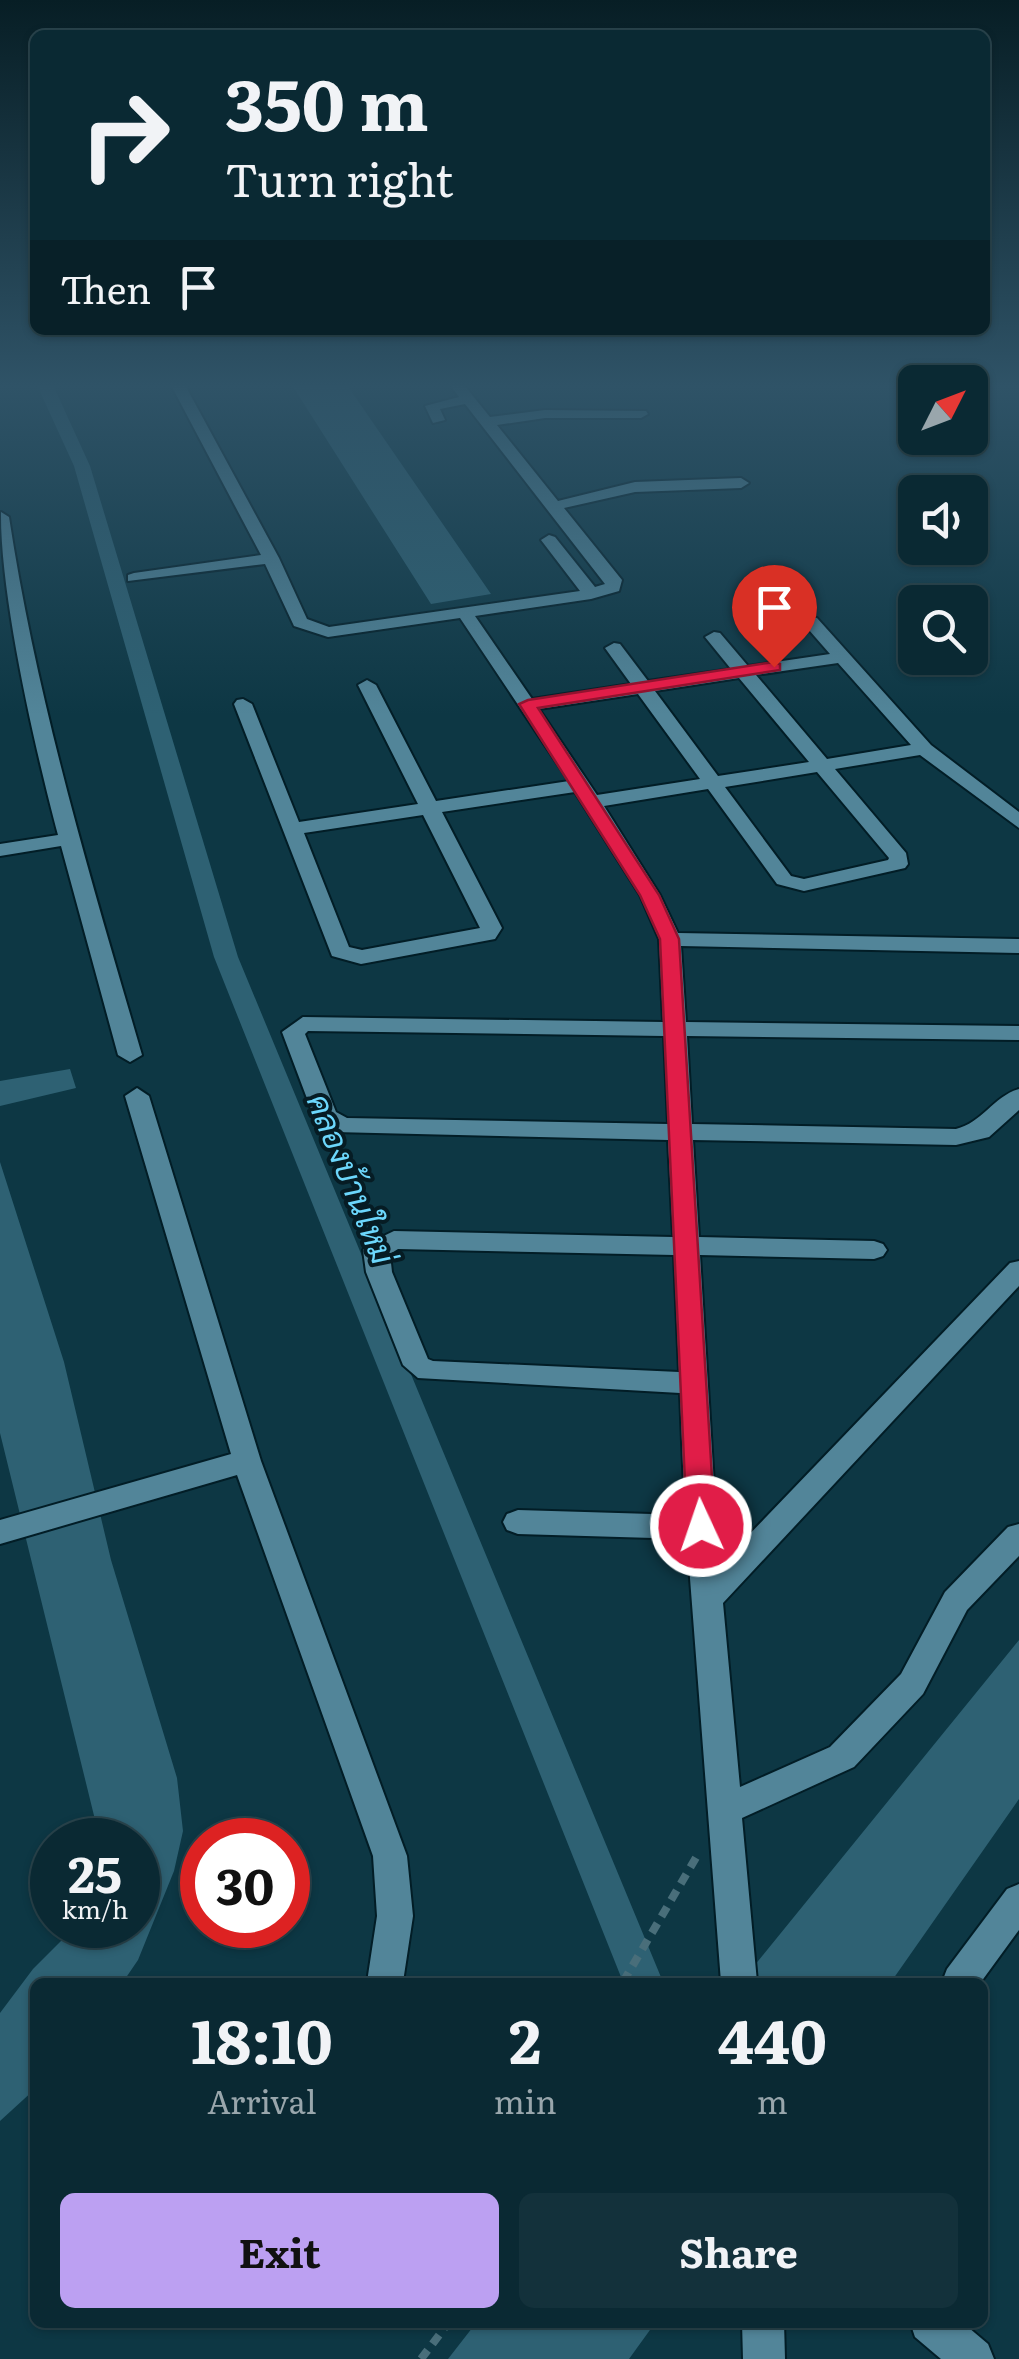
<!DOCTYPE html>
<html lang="en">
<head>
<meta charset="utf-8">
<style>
  body { margin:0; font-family:Literata,Sarabun,serif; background:#13313b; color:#f1f3f6; height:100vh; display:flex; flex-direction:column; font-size:38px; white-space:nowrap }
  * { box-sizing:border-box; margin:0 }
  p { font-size:32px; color:#99a6ac }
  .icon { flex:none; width:55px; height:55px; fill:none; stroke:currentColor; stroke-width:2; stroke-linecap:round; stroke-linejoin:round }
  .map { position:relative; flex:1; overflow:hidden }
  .panel { position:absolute; left:30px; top:1978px; width:958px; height:350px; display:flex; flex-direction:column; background:#0a2933; border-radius:15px; box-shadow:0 2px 8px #0004,0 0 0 2px #2a454e }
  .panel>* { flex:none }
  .hud { position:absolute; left:30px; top:30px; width:960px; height:305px; border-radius:15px; box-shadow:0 2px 8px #0004,0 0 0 2px #2a454e; background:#0a2933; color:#f1f3f6; overflow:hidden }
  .needle { width:65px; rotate:48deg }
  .fabs { position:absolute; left:898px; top:365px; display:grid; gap:20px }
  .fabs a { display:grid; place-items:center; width:90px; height:90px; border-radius:15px; background:#0a2933; box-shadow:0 2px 8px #0004,0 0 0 2px #2a454e; font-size:50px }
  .speed { position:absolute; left:30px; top:1818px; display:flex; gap:20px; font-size:50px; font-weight:700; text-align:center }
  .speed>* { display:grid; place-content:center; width:130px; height:130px; border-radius:50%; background:#0a2933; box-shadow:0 2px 8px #0004,0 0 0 2px #2a454e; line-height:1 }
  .speed small { font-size:25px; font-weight:400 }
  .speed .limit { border:15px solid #d22; background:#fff; color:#111 }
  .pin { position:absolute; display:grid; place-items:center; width:85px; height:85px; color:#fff; margin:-102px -42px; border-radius:50% 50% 50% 0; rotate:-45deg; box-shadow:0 0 10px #0007 }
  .pin .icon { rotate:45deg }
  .me { position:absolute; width:110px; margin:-55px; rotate:357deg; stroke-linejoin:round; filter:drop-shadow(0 0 8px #0008) }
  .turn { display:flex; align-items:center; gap:35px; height:210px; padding:0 30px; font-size:45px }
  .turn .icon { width:130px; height:130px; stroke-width:2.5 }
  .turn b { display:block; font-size:70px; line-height:85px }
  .then { display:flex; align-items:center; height:95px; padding:0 30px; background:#0003; gap:20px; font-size:38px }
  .eta { display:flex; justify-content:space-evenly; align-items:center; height:170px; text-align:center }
  .eta b { font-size:60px; font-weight:700; line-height:70px }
  .primary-button { display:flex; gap:20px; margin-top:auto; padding:20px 30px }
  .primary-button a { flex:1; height:115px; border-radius:15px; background:#bca0f2; color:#111; font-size:40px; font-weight:700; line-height:115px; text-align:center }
  .primary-button a+a { background:#13313b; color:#f1f3f6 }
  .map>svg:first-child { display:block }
  .water { fill:#2e6173 }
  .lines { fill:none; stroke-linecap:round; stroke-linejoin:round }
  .canal { fill:#2e6173; fill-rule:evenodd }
  .minor-casing { stroke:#021d26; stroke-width:4 }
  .path { stroke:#496e7a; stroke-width:8; stroke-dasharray:11 8; stroke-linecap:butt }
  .minor { fill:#528599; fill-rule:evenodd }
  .route { fill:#e11d48; stroke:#92132f; stroke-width:2.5 }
  .labels { text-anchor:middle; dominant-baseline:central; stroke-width:8; stroke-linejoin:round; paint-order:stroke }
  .water-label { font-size:32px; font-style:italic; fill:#6cd7fc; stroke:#061c24 }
</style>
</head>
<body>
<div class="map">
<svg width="1019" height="2359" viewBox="0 0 1019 2359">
  <rect width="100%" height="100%" fill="#0d3744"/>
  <path class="water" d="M292 385H347L491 594 431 604Z
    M70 1069 76 1088 0 1106V1081Z
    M0 1162 64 1362 111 1560 177 1778 183 1831 174 1871 138 1960 123 1982H35V2089L0 2121V2013L33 1969 77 1925H138V1840H100L0 1433Z
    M1019 1640V1799L891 1982H741Z
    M476 2323V2322L655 2323 629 2359H448Z"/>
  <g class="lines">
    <path class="canal" d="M37 385H53L90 466 238 957 663 1982H623L214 957 74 466Z"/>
    <g class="minor-casing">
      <path id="minor" d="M171 385H185L279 558 307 619 329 627 580 591 541 540 549 535 555 537 595 587 605 584 465 404 440 409 445 420 433 423 425 406 459 397 450 385H464L490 417 545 410 646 411 648 414 641 418H545L497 425 558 501 635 482 741 478 749 483 741 488 635 492 564 508 622 580 619 591 591 599 475 616 532 699 631 684 605 648 614 643 620 644 648 681 731 669 705 637 714 632 720 633 748 666 830 654 802 622 811 617 817 618 931 745 1019 812V828L920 755 835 769 906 853 908 864 905 868 804 891 777 884 708 789 604 806 660 895 678 933 1019 939V953L681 946 686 1022 1019 1026V1040L687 1036 692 1124 956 1129C982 1123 994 1096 1019 1089V1110L989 1137 956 1145 693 1140 699 1237 874 1241 883 1244 887 1250 883 1256 874 1259 700 1255 719 1566 1010 1263 1019 1261V1286L723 1603 740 1787 830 1747 901 1674 945 1592 1008 1527 1019 1524V1556L967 1610 923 1694 854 1767 742 1818 757 1982H721L687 1539 518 1534 507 1530 503 1522 507 1514 518 1510 685 1515 680 1393 418 1378 403 1365 366 1272 363 1250 367 1244 394 1231 673 1237 668 1140 334 1132 314 1117 282 1032 303 1017 663 1022 659 939 640 895 575 792 442 812 502 928 495 939 361 964 332 956 234 704 237 700 243 699 252 704 299 822 418 804 358 685 367 680 376 685 436 801 569 781 460 618 328 637 294 626 265 564 128 581V575L134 573 261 555ZM838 663 911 745 827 759 756 675ZM739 678 809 762 718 776 655 691ZM638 694 700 779 597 795 539 709ZM817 772 889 858 888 860 804 879 791 876 725 787ZM423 815 480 928 362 950 349 947 304 833ZM308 1031 664 1036 668 1124 347 1118 336 1112 305 1034ZM398 1249 674 1255 679 1372 433 1361 428 1359 392 1272 390 1254Z
        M1 512 9 517C37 701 90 877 142 1055L130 1062 118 1055 61 846 0 856V844L58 835C35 749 0 596 1 512Z
        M137 1088 149 1096 261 1461 407 1856 413 1916 403 1982H367L377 1916 373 1856 237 1475 0 1544V1520L231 1454 125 1096Z
        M1019 1884V1930L981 1982H942L947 1969 1007 1889Z
        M742 2322H784L785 2359H743Z
        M910 2322H962L988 2344 994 2359H941L915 2337Z"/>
    </g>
    <path class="path" d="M623 1982 697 1856
      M421 2359 449 2322"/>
    <use href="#minor" class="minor"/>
  </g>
  <linearGradient id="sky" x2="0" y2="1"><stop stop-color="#071e25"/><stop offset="0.54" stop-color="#2f5367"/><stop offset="1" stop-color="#2f5367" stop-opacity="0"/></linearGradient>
  <rect width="1019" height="715" fill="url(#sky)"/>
  <path class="route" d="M774 662 780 664V670L538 708 659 895 679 939 715 1526 711 1534 701 1537 691 1534 687 1526 660 939 640 895 519 704 528 700Z"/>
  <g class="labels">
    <g class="water-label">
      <text transform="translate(353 1178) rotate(68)">คลองบ้านใหม่</text>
    </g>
  </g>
</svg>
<div class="fabs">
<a><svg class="needle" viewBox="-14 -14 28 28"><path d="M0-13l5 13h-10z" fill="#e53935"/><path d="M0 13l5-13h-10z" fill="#99a6ac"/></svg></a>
<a><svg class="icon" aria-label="sound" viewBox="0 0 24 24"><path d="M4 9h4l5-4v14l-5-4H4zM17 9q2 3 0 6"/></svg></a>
<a><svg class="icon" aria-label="search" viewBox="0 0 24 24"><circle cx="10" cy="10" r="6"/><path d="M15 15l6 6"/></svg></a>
</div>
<div class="speed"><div>25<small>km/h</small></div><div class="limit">30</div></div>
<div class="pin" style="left:774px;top:667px;background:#d93025"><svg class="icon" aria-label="arrive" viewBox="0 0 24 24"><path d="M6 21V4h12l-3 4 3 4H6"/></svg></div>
<svg class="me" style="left:701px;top:1526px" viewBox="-20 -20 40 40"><circle r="17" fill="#e11d48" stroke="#fff" stroke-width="3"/><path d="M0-11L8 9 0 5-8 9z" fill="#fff"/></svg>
<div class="hud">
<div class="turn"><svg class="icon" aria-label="right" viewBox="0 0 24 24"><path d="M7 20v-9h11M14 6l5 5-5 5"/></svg><div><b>350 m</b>Turn right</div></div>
<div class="then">Then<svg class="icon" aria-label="arrive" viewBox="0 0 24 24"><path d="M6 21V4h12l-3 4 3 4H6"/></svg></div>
</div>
<section class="panel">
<div class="eta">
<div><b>18:10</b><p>Arrival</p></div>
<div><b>2</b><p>min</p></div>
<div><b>440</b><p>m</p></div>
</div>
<div class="primary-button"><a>Exit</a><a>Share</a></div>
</section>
</div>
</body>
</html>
